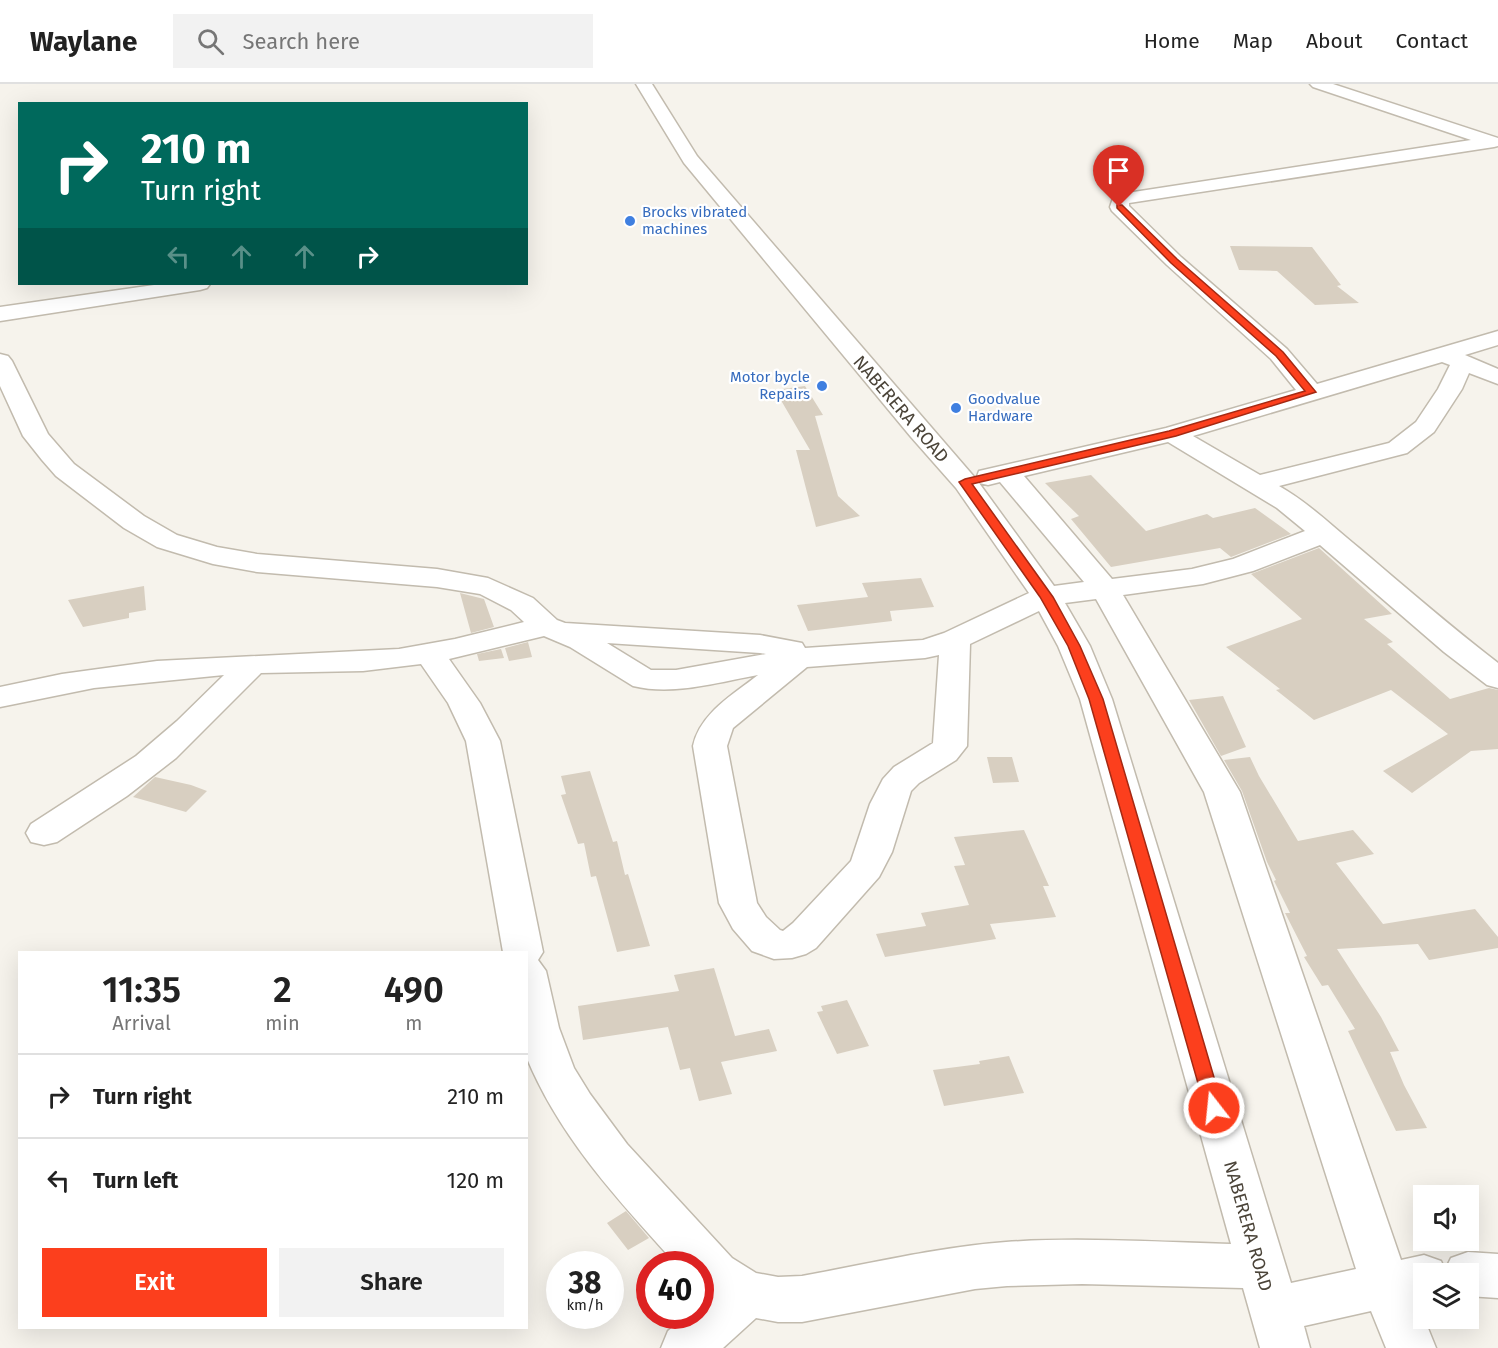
<!DOCTYPE html>
<html lang="en">
<head>
<meta charset="utf-8">
<style>
  body { margin:0; font-family:"Fira Sans",sans-serif; background:#f2f2f2; color:#222; height:100vh; display:flex; flex-direction:column; font-size:22px; white-space:nowrap }
  * { box-sizing:border-box; margin:0 }
  p { font-size:20px; color:#767676 }
  .icon { flex:none; width:33px; height:33px; fill:none; stroke:currentColor; stroke-width:2; stroke-linecap:round; stroke-linejoin:round }
  .map { position:relative; flex:1; overflow:hidden }
  .side { position:absolute; left:18px; top:867px; width:510px; height:378px; display:flex; flex-direction:column; background:#fff; border-radius:0px; box-shadow:0 6px 24px #0002 }
  .side>* { flex:none }
  .hud { position:absolute; left:18px; top:18px; width:510px; height:183px; border-radius:0px; box-shadow:0 6px 24px #0002; background:#00695c; color:#fff; overflow:hidden }
  .fabs { position:absolute; left:1413px; top:1101px; display:grid; gap:12px }
  .fabs a { display:grid; place-items:center; width:66px; height:66px; border-radius:0px; background:#fff; box-shadow:0 6px 24px #0002; font-size:30px }
  .speed { position:absolute; left:546px; top:1167px; display:flex; gap:12px; font-size:30px; font-weight:700; text-align:center }
  .speed>* { display:grid; place-content:center; width:78px; height:78px; border-radius:50%; background:#fff; box-shadow:0 6px 24px #0002; line-height:1 }
  .speed small { font-size:15px; font-weight:400 }
  .speed .limit { border:9px solid #d22; background:#fff; color:#111 }
  .pin { position:absolute; display:grid; place-items:center; width:51px; height:51px; color:#fff; margin:-62px -26px; border-radius:50% 50% 50% 0; rotate:-45deg; box-shadow:0 0 6px #0007 }
  .pin .icon { rotate:45deg }
  .me { position:absolute; width:66px; margin:-33px; rotate:344deg; stroke-linejoin:round; filter:drop-shadow(0 0 4px #0008) }
  .turn { display:flex; align-items:center; gap:21px; height:126px; padding:0 24px; font-size:27px }
  .turn .icon { width:78px; height:78px; stroke-width:2.5 }
  .turn b { display:block; font-size:42px; line-height:51px }
  .lanes { display:flex; align-items:center; height:57px; padding:0 24px; background:#0003; justify-content:center; gap:30px; direction:ltr }
  .lanes .off { opacity:.35 }
  .eta { display:flex; justify-content:space-evenly; align-items:center; height:102px; text-align:center }
  .eta b { font-size:36px; font-weight:600; line-height:42px }
  .action { display:flex; gap:12px; margin-top:auto; padding:12px 24px }
  .action a { flex:1; height:69px; border-radius:0px; background:#fc3f1d; color:#fff; font-size:24px; font-weight:600; line-height:69px; text-align:center }
  .action a+a { background:#f2f2f2; color:#222 }
  ul { padding:0; list-style:none }
  li { display:flex; align-items:center; gap:18px; height:84px; padding:0 24px; border-top:2px solid #e0e0e0 }
  li div { flex:1 }
  li b { display:block; font-size:22px }
  li em { font-style:normal }
  header { display:flex; align-items:center; gap:36px; box-sizing:border-box; height:84px; padding:0 30px; background:#fff; border-bottom:2px solid #e0e0e0 }
  header strong { font-size:28px }
  nav { display:flex; gap:33px; margin-inline-start:auto; font-size:21px }
  .search { width:420px; height:54px; background:#f2f2f2; display:flex; align-items:center; gap:15px; box-sizing:border-box; padding:0 21px; border-radius:0px; color:#767676; font-size:22px }
  .map>svg:first-child { display:block }
  .building { fill:#d8cfc1 }
  .lines { fill:none; stroke-linecap:round; stroke-linejoin:round }
  .minor-casing { stroke:#c2bbae; stroke-width:3 }
  .minor { fill:#fff; fill-rule:evenodd }
  .route { fill:#fc3f1d; stroke:#a42913; stroke-width:1.5 }
  .shop-dot { fill:#3f7fe0; stroke:#fff; stroke-width:2 }
  .labels { text-anchor:middle; dominant-baseline:central; stroke-width:4.5; stroke-linejoin:round; paint-order:stroke }
  .far-shop-label { font-size:15px; fill:#366cbe; stroke:#fff; text-anchor:start }
  .street-label { font-size:18px; fill:#4b4439; stroke:#fff }
</style>
</head>
<body>
<header>
<strong>Waylane</strong>
<div class="search"><svg class="icon" aria-label="search" viewBox="0 0 24 24"><circle cx="10" cy="10" r="6"/><path d="M15 15l6 6"/></svg>Search here</div>
<nav><a>Home</a><a>Map</a><a>About</a><a>Contact</a></nav>
</header>
<div class="map">
<svg width="1498" height="1264" viewBox="0 0 1498 1264">
  <rect width="100%" height="100%" fill="#f6f3ec"/>
  <path class="building" d="M1230 162 1312 163 1341 201 1337 202 1359 219 1315 221 1277 187 1239 186Z
    M805 302 823 331 815 332 838 412 860 432 816 443 796 366H810L775 306Z
    M1091 391 1146 447 1207 430 1213 434 1255 424 1291 450 1231 473 1220 464 1111 483 1071 435 1079 432 1045 399Z
    M1319 464 1392 530 1364 535 1393 558 1387 560 1450 615 1489 604 1498 606V665L1471 667 1412 709 1383 687 1448 650 1391 606 1314 636 1276 606 1280 605 1226 563 1302 535 1251 490Z
    M921 494 934 523 890 527 892 537 808 547 797 521 868 513 862 499Z
    M144 502 146 526 129 529V534L83 543 68 516Z
    M460 509 484 515 494 543 471 549Z
    M528 558 532 573 509 577 505 564Z
    M501 565 504 574 479 577 477 570Z
    M1223 612 1246 663 1221 672 1189 616Z
    M987 673H1012L1019 698 993 699Z
    M1250 673 1259 692 1298 757 1353 746 1374 770 1336 779 1383 840 1475 825 1498 853V864L1429 876 1418 860 1337 865 1381 933 1399 967 1390 968 1404 1001 1427 1044 1396 1047 1348 947 1355 945 1328 901 1322 902 1304 873 1307 872 1285 829H1290L1274 797 1276 796 1267 778 1242 707 1224 676Z
    M590 687 613 758 617 757 625 791 628 790 650 862 617 868 596 792 591 793 584 759 578 760 561 711 566 710 561 692Z
    M155 693 191 701 207 707 186 728 133 713Z
    M1024 746 1049 802H1043L1056 833 990 840 996 855 885 873 876 850 926 842 921 829 969 821 954 782 965 781 954 753Z
    M714 884 735 952 769 945 777 967 721 978 732 1010 699 1017 690 984 680 986 668 943 583 956 578 922 679 907 674 891Z
    M847 916 869 962 837 970 817 928 823 927 821 922Z
    M1009 972 1024 1009 944 1022 933 986 980 980 979 977Z
    M626 1127 649 1154 628 1166 607 1139Z"/>
  <g class="lines">
    <g class="minor-casing">
      <path id="minor" d="M636 0H652L697 72 976 395 979 387 1166 344 1296 306 1271 275 1167 181 1112 127 1110 123 1114 111 1471 56 1313 3 1310 0H1333L1498 54V62L1494 63 1129 119V122L1181 173 1287 265 1317 300 1498 247V261L1465 271 1498 285V300L1469 289 1462 305 1434 348 1407 369 1279 402C1309 419 1333 443 1359 464 1405 503 1450 542 1498 579V604L1487 601 1444 568 1320 461 1253 487 1203 500 1123 511 1240 708 1401 1176 1424 1171 1441 1177 1445 1186 1451 1174 1468 1168 1498 1170V1214L1468 1212V1190H1424V1215L1417 1217 1436 1264H1386L1371 1227 1304 1242 1310 1264H1260L1243 1204 1082 1200 1007 1202 975 1205 802 1238H778L756 1234 723 1264H661L668 1247 686 1232H700V1219L708 1213 700 1208V1180H676C619 1117 559 1053 526 972V868H503L466 657 448 619 421 580 363 587 261 589 176 674 127 712 57 758 44 761 31 758 26 749 31 740 136 672 177 637 224 591 94 604 0 623V603L62 590 157 577 399 565 455 555 524 538 511 526 480 510 437 503 257 488 213 480 157 463 124 444 56 392 42 376 23 352 0 302V270L8 272 12 277 48 350 74 380 144 432 177 451 217 463 257 470 437 485 488 494 533 514 557 536 565 539 760 551 802 559 805 564 923 556 944 549 1029 509 956 404 911 353 684 79ZM1442 278 1450 281 1438 305 1416 338 1389 359 1260 391 1193 352ZM1168 358 1277 424 1305 447 1233 475 1192 485 1112 495 1024 392ZM1000 398 1084 498 1054 502 979 399 988 401ZM1096 515 1204 708 1356 1185 1291 1199 1112 615 1090 562 1065 519ZM1039 527 1058 562 1080 615 1231 1160C1156 1158 1081 1153 1006 1158 938 1163 869 1180 802 1192L778 1193 756 1189 732 1174 627 1060 590 1010 574 984 559 944 546 887 538 876 543 868 500 657 480 619 449 575 544 552 570 563 633 602C674 612 718 598 758 591 734 610 700 629 693 662L719 819 733 845 752 867 774 875 792 874 806 870 816 864 879 793 892 768 911 707 919 699 956 676 967 662 970 560ZM607 559 760 569 766 570 676 586H651ZM939 571 933 659 894 683 883 695 870 720 851 777 793 839 783 847 780 846 766 833 757 819 727 662 733 644 807 583 925 574Z
        M161 200H210L207 204 200 206 0 237V223Z"/>
    </g>
    <use href="#minor" class="minor"/>
  </g>
  <path class="route" d="M1117 121H1122L1177 175 1283 268 1316 308 1176 352 972 400 1053 513 1080 562 1103 615 1223 1024 1221 1029 1214 1032 1208 1029 1205 1024 1089 615 1068 562 1040 513 959 398 965 395 1169 347 1305 307 1276 272 1171 179 1117 124Z"/>
  <g class="shop-dot">
    <circle cx="630" cy="137" r="6"/>
    <circle cx="822" cy="302" r="6"/>
    <circle cx="956" cy="324" r="6"/>
  </g>
  <g class="labels">
    <g class="far-shop-label">
      <text x="642" y="128">Brocks vibrated<tspan x="642" dy="17">machines</tspan></text>
      <text x="810" y="293" text-anchor="end">Motor bycle<tspan x="810" dy="17">Repairs</tspan></text>
      <text x="968" y="315">Goodvalue<tspan x="968" dy="17">Hardware</tspan></text>
    </g>
    <g class="street-label">
      <text transform="translate(901 325) rotate(49)">NABERERA ROAD</text>
      <text transform="translate(1248 1142) rotate(74)">NABERERA ROAD</text>
    </g>
  </g>
</svg>
<div class="fabs">
<a><svg class="icon" aria-label="sound" viewBox="0 0 24 24"><path d="M4 9h4l5-4v14l-5-4H4zM17 9q2 3 0 6"/></svg></a>
<a><svg class="icon" aria-label="layers" viewBox="0 0 24 24"><path d="M12 4l9 5-9 5-9-5zM3 14l9 5 9-5"/></svg></a>
</div>
<div class="speed"><div>38<small>km/h</small></div><div class="limit">40</div></div>
<div class="pin" style="left:1119px;top:123px;background:#d93025"><svg class="icon" aria-label="arrive" viewBox="0 0 24 24"><path d="M6 21V4h12l-3 4 3 4H6"/></svg></div>
<svg class="me" style="left:1214px;top:1024px" viewBox="-20 -20 40 40"><circle r="17" fill="#fc3f1d" stroke="#fff" stroke-width="3"/><path d="M0-11L8 9 0 5-8 9z" fill="#fff"/></svg>
<div class="hud">
<div class="turn"><svg class="icon" aria-label="right" viewBox="0 0 24 24"><path d="M7 20v-9h11M14 6l5 5-5 5"/></svg><div><b>210 m</b>Turn right</div></div>
<div class="lanes"><svg class="icon off" aria-label="left" viewBox="0 0 24 24"><path d="M17 20v-9H6M10 6l-5 5 5 5"/></svg><svg class="icon off" aria-label="ahead" viewBox="0 0 24 24"><path d="M12 20V5M6 11l6-6 6 6"/></svg><svg class="icon off" aria-label="ahead" viewBox="0 0 24 24"><path d="M12 20V5M6 11l6-6 6 6"/></svg><svg class="icon" aria-label="right" viewBox="0 0 24 24"><path d="M7 20v-9h11M14 6l5 5-5 5"/></svg></div>
</div>
<section class="side">
<div class="eta">
<div><b>11:35</b><p>Arrival</p></div>
<div><b>2</b><p>min</p></div>
<div><b>490</b><p>m</p></div>
</div>
<ul>
<li><svg class="icon" aria-label="right" viewBox="0 0 24 24"><path d="M7 20v-9h11M14 6l5 5-5 5"/></svg><div><b>Turn right</b></div><em>210 m</em></li>
<li><svg class="icon" aria-label="left" viewBox="0 0 24 24"><path d="M17 20v-9H6M10 6l-5 5 5 5"/></svg><div><b>Turn left</b></div><em>120 m</em></li>
</ul>
<div class="action"><a>Exit</a><a>Share</a></div>
</section>
</div>
</body>
</html>
